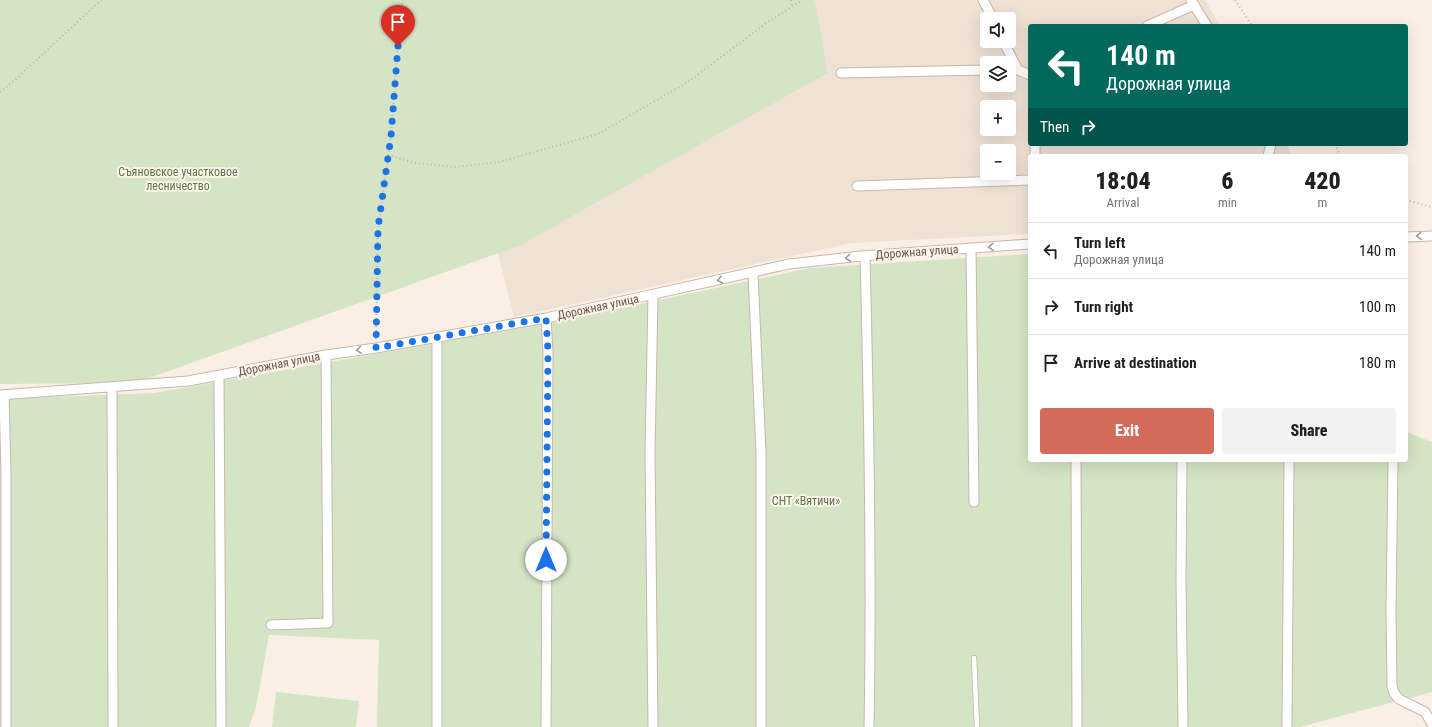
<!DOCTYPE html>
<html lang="en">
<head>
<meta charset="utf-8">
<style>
  body { margin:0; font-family:"Roboto Condensed",sans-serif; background:#f2f2f2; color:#202124; height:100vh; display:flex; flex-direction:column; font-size:15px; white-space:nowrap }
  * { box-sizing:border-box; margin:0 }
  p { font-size:13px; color:#757577 }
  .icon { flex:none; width:22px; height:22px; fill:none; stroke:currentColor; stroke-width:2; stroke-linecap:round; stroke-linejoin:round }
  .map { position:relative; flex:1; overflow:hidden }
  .panel { position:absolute; left:1028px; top:154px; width:380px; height:308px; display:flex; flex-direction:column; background:#fff; border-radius:4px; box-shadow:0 4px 16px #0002 }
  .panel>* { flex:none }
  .banner { position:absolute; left:1028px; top:24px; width:380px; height:122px; border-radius:4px; box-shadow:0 4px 16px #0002; background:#00695c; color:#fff; overflow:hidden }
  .fabs { position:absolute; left:980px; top:12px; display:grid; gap:8px }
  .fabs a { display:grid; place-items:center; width:36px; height:36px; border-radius:4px; background:#fff; box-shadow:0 4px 16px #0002; font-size:20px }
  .pin { position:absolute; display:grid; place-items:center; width:34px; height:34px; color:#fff; margin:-41px -17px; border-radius:50% 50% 50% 0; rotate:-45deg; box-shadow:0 0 4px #0007 }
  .pin .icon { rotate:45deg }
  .me { position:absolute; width:44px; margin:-22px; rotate:0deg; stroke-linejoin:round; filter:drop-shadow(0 0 3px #0008) }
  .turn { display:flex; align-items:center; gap:14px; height:84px; padding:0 12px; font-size:18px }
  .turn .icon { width:52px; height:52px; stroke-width:2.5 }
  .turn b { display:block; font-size:28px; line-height:34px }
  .then { display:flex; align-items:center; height:38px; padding:0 12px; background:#0003; gap:8px; font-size:15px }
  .eta { display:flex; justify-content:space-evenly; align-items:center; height:68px; text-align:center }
  .eta b { font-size:24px; font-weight:800; line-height:28px }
  .button { display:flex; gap:8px; margin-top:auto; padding:8px 12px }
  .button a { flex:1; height:46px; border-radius:4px; background:#d36a5a; color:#fff; font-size:16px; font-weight:800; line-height:46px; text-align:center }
  .button a+a { background:#f2f2f2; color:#202124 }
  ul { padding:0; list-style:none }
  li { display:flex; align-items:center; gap:12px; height:56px; padding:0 12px; border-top:1px solid #e0e0e0 }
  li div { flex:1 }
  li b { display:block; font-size:15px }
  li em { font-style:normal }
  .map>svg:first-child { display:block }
  .residential { fill:#efe1d4; fill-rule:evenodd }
  .green { fill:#d5e4c5 }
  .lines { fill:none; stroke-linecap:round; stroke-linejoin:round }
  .lane-casing { stroke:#c8b7ad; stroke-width:6 }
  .street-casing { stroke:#c8b7ad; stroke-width:11 }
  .path { stroke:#cfb1a4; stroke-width:2; stroke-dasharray:1 3; stroke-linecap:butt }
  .lane { stroke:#fff; stroke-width:4.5 }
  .street { stroke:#fff; stroke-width:9 }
  .oneway { stroke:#a89a95 }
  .route { stroke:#1a73e8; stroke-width:7; stroke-dasharray:0 12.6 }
  .labels { text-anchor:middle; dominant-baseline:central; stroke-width:4; stroke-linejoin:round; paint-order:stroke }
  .park-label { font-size:12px; fill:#5c784a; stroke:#fcf4ea }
  .street-label { font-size:12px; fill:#6e564e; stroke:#fcf4ea }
</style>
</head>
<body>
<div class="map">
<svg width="1432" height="727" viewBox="0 0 1432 727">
  <rect width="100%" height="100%" fill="#f9efe5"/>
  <path class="residential" d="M815 0H1205L1220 26H1030V144H1287L1291 156H1030V234L851 243 514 317 498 253 571 217 828 73ZM987 19H1009V41H987ZM987 63H1009V85H987ZM987 107H1009V129H987ZM987 151H1009V173H987Z"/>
  <path class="green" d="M0 0H815L828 73 521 245 135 383 0 384Z
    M1030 254V460H1406V432L1432 442V692L1299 727H377L379 640 269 635 256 707 249 727H0V399L155 393 555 322 810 268Z
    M276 692 359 701 356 727H272Z"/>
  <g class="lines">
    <g class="lane-casing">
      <path id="lane" d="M974 658 977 727"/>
    </g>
    <g class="street-casing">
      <path id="street" d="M983 0 993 19
        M1191 0 1207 26
        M1147 26 1194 5
        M1003 41 1018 70
        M1009 70H1018L1030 75
        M841 73 987 70
        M1035 156V144
        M1268 156 1271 144
        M857 186 1030 180
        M1406 237 1432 236
        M971 248 974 502
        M865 256C869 413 872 570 869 727
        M753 273 761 453V727
        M653 295 650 453 653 727
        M546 318 548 352 546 727
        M219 375 221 727
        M112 387 113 727
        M0 395 188 381 326 355 376 348 546 318 789 264 861 256 1030 244
        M4 395 6 473V727
        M1076 460 1077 727
        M1182 460 1181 580 1183 727
        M1393 460 1391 610 1392 686 1394 693 1399 699 1425 712 1432 724
        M271 625 328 623 326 355
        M437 727V337
        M1287 727 1289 460"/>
    </g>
    <path class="path" d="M791 0 792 7
      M1235 0 1252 26
      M0 92 15 80 101 0
      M1335 144 1340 156
      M388 155 415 163 455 167 499 162 598 134 688 82 765 24 802 0
      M1406 200 1432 207
      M376 339 378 228 391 135 399 31 403 0"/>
    <use href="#lane" class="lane"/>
    <use href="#street" class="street"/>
  </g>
  <defs><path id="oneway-chevron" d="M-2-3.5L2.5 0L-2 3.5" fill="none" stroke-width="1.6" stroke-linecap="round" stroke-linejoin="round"/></defs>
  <g class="oneway">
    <use href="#oneway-chevron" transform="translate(1419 236) rotate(177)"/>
    <use href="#oneway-chevron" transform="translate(991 247) rotate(176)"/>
    <use href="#oneway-chevron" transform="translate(848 258) rotate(173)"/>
    <use href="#oneway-chevron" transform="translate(720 280) rotate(167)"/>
    <use href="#oneway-chevron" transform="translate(359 350) rotate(172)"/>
  </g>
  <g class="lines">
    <path class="route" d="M398 46 391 136 378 228 376 348 546 318 548 352 546 560"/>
  </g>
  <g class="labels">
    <g class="park-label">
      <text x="178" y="172">Съяновское участковое<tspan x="178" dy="14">лесничество</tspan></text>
      <text x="806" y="501">СНТ «Вятичи»</text>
    </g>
    <g class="street-label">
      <text transform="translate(917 252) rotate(-4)">Дорожная улица</text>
      <text transform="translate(598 307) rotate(-12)">Дорожная улица</text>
      <text transform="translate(279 364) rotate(-11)">Дорожная улица</text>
    </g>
  </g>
</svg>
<div class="fabs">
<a><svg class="icon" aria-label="sound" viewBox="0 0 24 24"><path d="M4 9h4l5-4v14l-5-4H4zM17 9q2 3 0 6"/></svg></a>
<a><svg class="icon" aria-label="layers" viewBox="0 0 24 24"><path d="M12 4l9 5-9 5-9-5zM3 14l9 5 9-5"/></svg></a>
<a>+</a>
<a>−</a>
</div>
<div class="pin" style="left:398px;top:46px;background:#d93025"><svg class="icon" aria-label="arrive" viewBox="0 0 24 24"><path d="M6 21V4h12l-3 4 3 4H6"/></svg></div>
<svg class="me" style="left:546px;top:560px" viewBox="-20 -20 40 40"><circle r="19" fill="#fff"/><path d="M0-13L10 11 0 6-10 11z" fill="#1a73e8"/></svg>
<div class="banner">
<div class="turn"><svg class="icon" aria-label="left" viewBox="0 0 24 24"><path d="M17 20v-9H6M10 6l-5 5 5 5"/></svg><div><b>140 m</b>Дорожная улица</div></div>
<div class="then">Then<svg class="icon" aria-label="right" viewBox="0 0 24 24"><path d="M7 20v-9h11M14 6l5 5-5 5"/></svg></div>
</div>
<section class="panel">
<div class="eta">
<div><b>18:04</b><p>Arrival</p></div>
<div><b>6</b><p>min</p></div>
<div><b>420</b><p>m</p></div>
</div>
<ul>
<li><svg class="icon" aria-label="left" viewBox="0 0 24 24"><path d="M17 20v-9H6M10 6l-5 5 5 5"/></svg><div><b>Turn left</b><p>Дорожная улица</p></div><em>140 m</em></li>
<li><svg class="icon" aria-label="right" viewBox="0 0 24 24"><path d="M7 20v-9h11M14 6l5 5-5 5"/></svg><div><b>Turn right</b></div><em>100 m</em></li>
<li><svg class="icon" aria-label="arrive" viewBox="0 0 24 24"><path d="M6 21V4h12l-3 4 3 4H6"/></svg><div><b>Arrive at destination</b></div><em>180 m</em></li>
</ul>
<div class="button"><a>Exit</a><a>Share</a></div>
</section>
</div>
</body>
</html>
